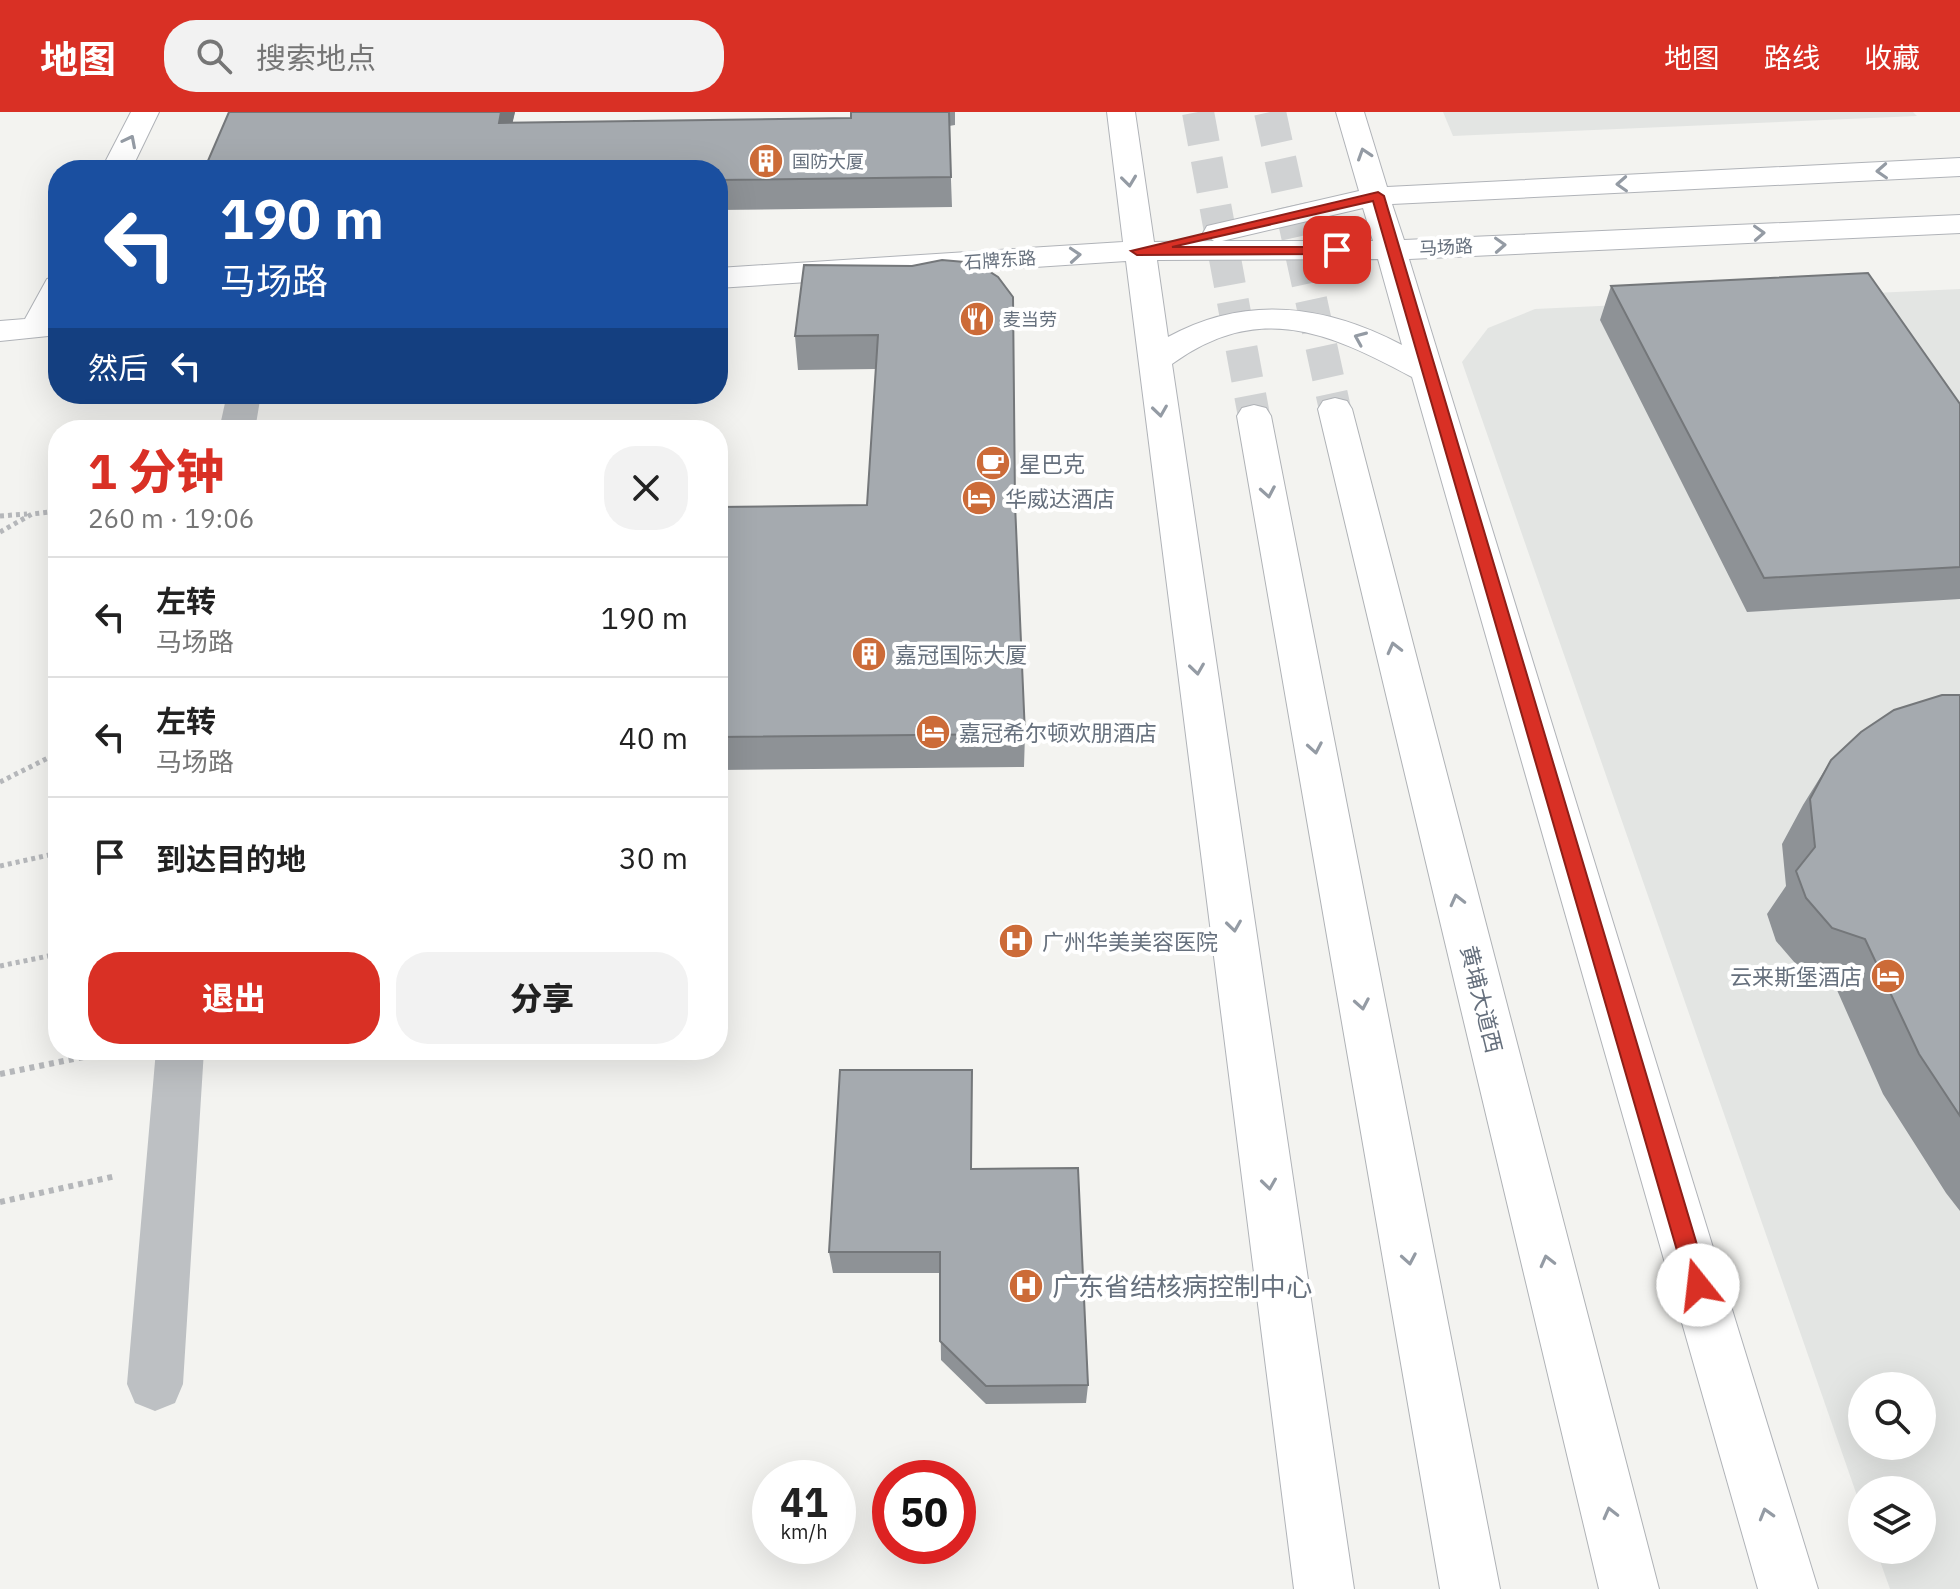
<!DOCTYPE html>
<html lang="zh">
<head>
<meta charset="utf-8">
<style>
  body { margin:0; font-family:"IBM Plex Sans","Noto Sans SC",sans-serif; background:#f2f2f2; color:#222; height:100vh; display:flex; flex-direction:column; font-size:30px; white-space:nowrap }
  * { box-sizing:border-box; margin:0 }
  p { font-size:26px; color:#767676 }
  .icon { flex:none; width:44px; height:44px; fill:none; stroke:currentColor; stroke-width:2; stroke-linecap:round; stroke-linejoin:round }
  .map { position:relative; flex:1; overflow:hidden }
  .sheet { position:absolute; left:48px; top:308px; width:680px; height:640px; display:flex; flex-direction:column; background:#fff; border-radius:32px; box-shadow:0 8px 32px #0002 }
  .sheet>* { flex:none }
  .banner { position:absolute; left:48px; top:48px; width:680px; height:244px; border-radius:32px; box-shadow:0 8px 32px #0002; background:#1a4fa0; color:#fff; overflow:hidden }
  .fabs { position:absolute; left:1848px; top:1260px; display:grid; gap:16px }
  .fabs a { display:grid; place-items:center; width:88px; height:88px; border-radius:50%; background:#fff; box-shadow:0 8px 32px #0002; font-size:40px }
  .speed { position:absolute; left:752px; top:1348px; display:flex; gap:16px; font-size:40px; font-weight:700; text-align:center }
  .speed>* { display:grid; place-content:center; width:104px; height:104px; border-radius:50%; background:#fff; box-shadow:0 8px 32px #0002; line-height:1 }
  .speed small { font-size:20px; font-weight:400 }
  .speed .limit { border:12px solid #d22; background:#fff; color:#111 }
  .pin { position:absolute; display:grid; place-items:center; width:68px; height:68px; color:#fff; margin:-34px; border-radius:16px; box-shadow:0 4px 12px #0006 }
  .me { position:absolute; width:88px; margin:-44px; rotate:344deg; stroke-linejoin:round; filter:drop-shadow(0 0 6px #0008) }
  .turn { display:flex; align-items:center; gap:28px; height:168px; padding:0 40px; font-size:36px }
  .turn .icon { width:104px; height:104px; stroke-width:2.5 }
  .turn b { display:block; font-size:56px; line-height:68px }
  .then { display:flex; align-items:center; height:76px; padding:0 40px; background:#0003; gap:16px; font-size:30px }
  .round { display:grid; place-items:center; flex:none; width:84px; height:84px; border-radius:32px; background:#f2f2f2 }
  .headline { display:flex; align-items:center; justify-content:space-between; height:136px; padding:0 40px }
  h1 { font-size:48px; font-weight:800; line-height:60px; color:#d93025 }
  .primary-button { display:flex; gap:16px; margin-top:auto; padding:16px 40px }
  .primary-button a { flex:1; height:92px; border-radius:32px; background:#d93025; color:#fff; font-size:32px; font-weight:800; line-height:92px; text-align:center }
  .primary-button a+a { background:#f2f2f2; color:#222 }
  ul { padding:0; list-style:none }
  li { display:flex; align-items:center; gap:24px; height:120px; padding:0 40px; border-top:2px solid #e0e0e0 }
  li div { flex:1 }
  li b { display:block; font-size:30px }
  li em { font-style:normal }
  header { display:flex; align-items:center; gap:48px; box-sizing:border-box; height:112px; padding:0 40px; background:#d93025; color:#fff }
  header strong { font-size:38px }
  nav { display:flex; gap:44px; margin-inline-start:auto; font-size:28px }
  .search { width:560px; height:72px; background:#f2f2f2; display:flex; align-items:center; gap:20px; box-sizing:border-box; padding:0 28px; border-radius:32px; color:#767676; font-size:30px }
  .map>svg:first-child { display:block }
  .built { fill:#e3e5e3; fill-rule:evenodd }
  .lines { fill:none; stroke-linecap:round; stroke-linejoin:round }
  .primary-tunnel { stroke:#d0d2d3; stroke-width:32; stroke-dasharray:32 16; stroke-linecap:butt }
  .secondary-casing { stroke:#b0b3b8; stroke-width:2 }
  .primary-casing { stroke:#afb2b6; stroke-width:2 }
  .path-far1 { stroke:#b5b7ba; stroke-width:5; stroke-dasharray:4 4; stroke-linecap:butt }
  .path { stroke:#b5b7ba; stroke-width:6; stroke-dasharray:5 5; stroke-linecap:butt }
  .street { fill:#bdc0c3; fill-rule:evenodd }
  .secondary { fill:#fff; fill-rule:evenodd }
  .primary { fill:#fff; fill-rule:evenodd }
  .wall { fill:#8e9296 }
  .shaded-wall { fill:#74777a }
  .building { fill:#a5aaaf; stroke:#74777a; stroke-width:2 }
  .oneway { stroke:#949ba4 }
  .route { fill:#d93025; stroke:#8d1f18; stroke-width:2 }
  .labels { text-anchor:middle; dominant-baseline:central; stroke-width:8; stroke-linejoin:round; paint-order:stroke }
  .far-poi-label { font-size:18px; fill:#66707d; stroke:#fff; text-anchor:start }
  .far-street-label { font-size:18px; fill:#66707d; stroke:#fff }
  .poi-label { font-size:22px; fill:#66707d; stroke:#fff; text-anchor:start }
  .street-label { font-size:22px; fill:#66707d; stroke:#fff }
  .near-poi-label { font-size:26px; fill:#66707d; stroke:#fff; text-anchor:start }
</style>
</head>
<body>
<header>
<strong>地图</strong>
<div class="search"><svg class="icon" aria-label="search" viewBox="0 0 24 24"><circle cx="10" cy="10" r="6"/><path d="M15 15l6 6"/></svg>搜索地点</div>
<nav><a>地图</a><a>路线</a><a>收藏</a></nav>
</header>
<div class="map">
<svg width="1960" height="1477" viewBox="0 0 1960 1477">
  <rect width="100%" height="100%" fill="#f3f3f0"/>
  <path class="built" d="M1443 0H1913L1917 4 1453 24Z
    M1960 177V1477H1890L1876 1438H1922V1378H1862V1398L1462 250 1488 216 1535 197ZM1862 1274H1922V1334H1862Z"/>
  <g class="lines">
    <path class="primary-tunnel" d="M1198 0 1254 304
      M1270 0 1335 297"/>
    <g class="secondary-casing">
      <path id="secondary" d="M131 0H159L131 58H101Z
        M1107 0H1135L1154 130 1214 129 1203 121 1207 114 1359 79 1336 0H1364L1387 75 1960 46V64L1392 92 1404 128 1960 103V121L1409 147 1818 1477H1758L1412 265C1328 220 1259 189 1172 252L1354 1477H1294L1126 149 718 176V156L1123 130ZM1363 96 1373 129H1222ZM1378 147 1402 233C1327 193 1246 182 1168 225L1157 148Z
        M58 164V223L0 229V209L25 207 47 167Z"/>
    </g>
    <g class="primary-casing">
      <path id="primary" d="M1335 286 1347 289 1352 297 1659 1477H1599L1318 297 1323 289Z
        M1254 293 1266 296 1271 304 1500 1477H1440L1237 304 1242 296Z"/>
    </g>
    <path class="path-far1" d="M0 404 27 402
      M0 420 32 402 58 399
      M0 670 58 641
      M0 754 58 741
      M0 854 58 842"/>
    <path class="path" d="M0 962 118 938
      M0 1090 116 1064"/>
    <path class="street" d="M227 282H261L255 318H219Z
      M156 938H204L183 1272 175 1291 155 1299 135 1291 127 1272Z"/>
    <use href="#secondary" class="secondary"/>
    <use href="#primary" class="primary"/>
  </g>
  <path class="wall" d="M229 0H515L512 11 851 6V0H955V13L949 14 952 95 718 98V58Z
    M912 154 1015 392 1025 622 1024 655 718 658V395L867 393 876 257 798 258 795 224Z
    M1611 174 1960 292V487L1747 500 1600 208Z
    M1960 583V1099L1946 1081 1883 982 1833 869 1801 858 1776 829 1767 802 1786 774 1782 732 1803 693 1831 648Z
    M972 1057 1088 1273 1086 1291 986 1292 941 1248 940 1161H833L829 1140Z"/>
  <path class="shaded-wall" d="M501 0H515L506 40 499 11Z"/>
  <path class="building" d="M229 0H501L499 11 851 6V0H949L951 65 718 68V58H204Z
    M942 148 976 151 998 165 1013 185 1015 392 1025 622 718 625V395L867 393 878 223 795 224 804 153 912 154Z
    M1868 161 1960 292V455L1764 466 1611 174Z
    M1942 583H1960V1004L1919 942 1865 827 1832 816 1806 786 1796 759 1815 735 1810 687 1831 648 1861 620 1894 598Z
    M840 958H972L971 1057 1078 1056 1088 1273 986 1274 940 1229V1140H829Z"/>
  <defs><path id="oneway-chevron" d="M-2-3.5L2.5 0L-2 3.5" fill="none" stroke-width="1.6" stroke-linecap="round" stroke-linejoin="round" transform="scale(2)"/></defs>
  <g class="oneway">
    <use href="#oneway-chevron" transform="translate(130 29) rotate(-63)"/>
    <use href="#oneway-chevron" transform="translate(1364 42) rotate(-108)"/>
    <use href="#oneway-chevron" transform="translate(1882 59) rotate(177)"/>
    <use href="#oneway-chevron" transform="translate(1129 69) rotate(83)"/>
    <use href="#oneway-chevron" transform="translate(1622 72) rotate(177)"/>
    <use href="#oneway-chevron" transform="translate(1759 121) rotate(-3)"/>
    <use href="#oneway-chevron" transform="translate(1500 133) rotate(-3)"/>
    <use href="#oneway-chevron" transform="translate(1075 143) rotate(-4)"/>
    <use href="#oneway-chevron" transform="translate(1360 226) rotate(-157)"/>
    <use href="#oneway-chevron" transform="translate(1160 299) rotate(82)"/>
    <use href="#oneway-chevron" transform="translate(1268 380) rotate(80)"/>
    <use href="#oneway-chevron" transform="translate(1394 536) rotate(-104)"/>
    <use href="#oneway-chevron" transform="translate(1197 557) rotate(82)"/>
    <use href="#oneway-chevron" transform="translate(1315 636) rotate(80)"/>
    <use href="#oneway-chevron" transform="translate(1457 788) rotate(-104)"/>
    <use href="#oneway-chevron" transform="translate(1234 814) rotate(82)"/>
    <use href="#oneway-chevron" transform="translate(1362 892) rotate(80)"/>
    <use href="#oneway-chevron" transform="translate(1269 1072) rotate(82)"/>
    <use href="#oneway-chevron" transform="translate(1409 1147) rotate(80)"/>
    <use href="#oneway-chevron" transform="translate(1547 1149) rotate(-104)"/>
    <use href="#oneway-chevron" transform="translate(1610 1401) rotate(-104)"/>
    <use href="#oneway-chevron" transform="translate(1766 1402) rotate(-106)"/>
  </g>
  <path class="route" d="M1378 80 1384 84 1709 1173 1706 1180 1698 1184 1691 1180 1687 1173 1373 89 1172 135H1341V141L1337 142 1137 143 1131 139Z"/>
  <defs>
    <g id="building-disc" transform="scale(1.8)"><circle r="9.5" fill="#cc6b38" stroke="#fff"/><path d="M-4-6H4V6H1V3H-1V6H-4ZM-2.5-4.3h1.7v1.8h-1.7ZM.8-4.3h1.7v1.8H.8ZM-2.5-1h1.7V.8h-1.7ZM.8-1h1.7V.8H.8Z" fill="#fff"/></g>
    <g id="restaurant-disc" transform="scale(1.8)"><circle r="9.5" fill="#cc6b38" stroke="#fff"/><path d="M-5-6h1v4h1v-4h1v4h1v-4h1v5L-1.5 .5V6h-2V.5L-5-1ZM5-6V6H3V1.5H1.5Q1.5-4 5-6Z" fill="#fff"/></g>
    <g id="cafe-disc" transform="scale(1.8)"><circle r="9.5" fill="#cc6b38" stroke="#fff"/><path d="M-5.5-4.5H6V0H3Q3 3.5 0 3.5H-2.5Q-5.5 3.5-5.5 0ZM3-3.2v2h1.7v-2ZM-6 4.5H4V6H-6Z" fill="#fff"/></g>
    <g id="hotel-disc" transform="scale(1.8)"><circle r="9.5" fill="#cc6b38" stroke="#fff"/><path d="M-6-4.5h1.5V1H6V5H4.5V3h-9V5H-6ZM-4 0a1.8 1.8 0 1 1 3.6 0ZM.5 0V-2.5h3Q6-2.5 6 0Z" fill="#fff"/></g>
    <g id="hospital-disc" transform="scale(1.8)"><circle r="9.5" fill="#cc6b38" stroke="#fff"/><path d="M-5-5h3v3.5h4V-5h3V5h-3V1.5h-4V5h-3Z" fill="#fff"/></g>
  </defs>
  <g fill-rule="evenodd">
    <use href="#building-disc" x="766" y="49"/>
    <use href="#restaurant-disc" x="977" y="207"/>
    <use href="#cafe-disc" x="993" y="351"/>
    <use href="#hotel-disc" x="979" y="386"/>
    <use href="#building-disc" x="869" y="542"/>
    <use href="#hotel-disc" x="933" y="620"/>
    <use href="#hospital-disc" x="1016" y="829"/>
    <use href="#hotel-disc" x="1888" y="864"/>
    <use href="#hospital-disc" x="1026" y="1174"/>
  </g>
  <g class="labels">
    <g class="far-poi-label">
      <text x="792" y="49">国防大厦</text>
      <text x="1003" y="207">麦当劳</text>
    </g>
    <g class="far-street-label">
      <text transform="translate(1446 135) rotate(-3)">马场路</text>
      <text transform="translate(1000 148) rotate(-4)">石牌东路</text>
    </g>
    <g class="poi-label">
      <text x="1019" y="351">星巴克</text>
      <text x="1005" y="386">华威达酒店</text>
      <text x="895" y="542">嘉冠国际大厦</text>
      <text x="959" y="620">嘉冠希尔顿欢朋酒店</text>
      <text x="1042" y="829">广州华美美容医院</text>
      <text x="1862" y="864" text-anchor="end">云来斯堡酒店</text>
    </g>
    <g class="street-label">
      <text transform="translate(1482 887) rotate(76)">黄埔大道西</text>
    </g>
    <g class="near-poi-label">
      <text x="1052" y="1174">广东省结核病控制中心</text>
    </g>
  </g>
</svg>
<div class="fabs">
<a><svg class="icon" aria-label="search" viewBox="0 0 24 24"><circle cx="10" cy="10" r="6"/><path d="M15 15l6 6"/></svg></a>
<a><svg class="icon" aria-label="layers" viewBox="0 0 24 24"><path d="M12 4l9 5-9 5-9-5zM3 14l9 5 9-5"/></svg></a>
</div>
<div class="speed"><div>41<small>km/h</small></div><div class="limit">50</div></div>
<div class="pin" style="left:1337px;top:138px;background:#d93025"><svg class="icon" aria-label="arrive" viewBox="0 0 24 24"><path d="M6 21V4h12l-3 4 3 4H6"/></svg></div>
<svg class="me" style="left:1698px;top:1173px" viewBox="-20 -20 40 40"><circle r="19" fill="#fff"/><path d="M0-13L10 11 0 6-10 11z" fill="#d93025"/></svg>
<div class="banner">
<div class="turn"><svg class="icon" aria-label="left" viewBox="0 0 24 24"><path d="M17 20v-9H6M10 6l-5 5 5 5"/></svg><div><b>190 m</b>马场路</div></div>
<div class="then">然后<svg class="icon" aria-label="left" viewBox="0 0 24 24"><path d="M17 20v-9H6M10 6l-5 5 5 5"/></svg></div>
</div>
<section class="sheet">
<div class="headline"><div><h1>1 分钟</h1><p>260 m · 19:06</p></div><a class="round"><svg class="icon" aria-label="close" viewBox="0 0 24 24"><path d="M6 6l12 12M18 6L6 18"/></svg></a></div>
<ul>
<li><svg class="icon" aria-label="left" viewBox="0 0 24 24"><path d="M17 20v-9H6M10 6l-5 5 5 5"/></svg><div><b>左转</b><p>马场路</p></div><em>190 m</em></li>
<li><svg class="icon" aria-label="left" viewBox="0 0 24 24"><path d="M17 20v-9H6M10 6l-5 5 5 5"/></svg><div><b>左转</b><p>马场路</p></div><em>40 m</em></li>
<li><svg class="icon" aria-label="arrive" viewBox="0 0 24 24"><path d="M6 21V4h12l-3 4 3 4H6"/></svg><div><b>到达目的地</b></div><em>30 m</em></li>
</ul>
<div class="primary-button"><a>退出</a><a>分享</a></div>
</section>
</div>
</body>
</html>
